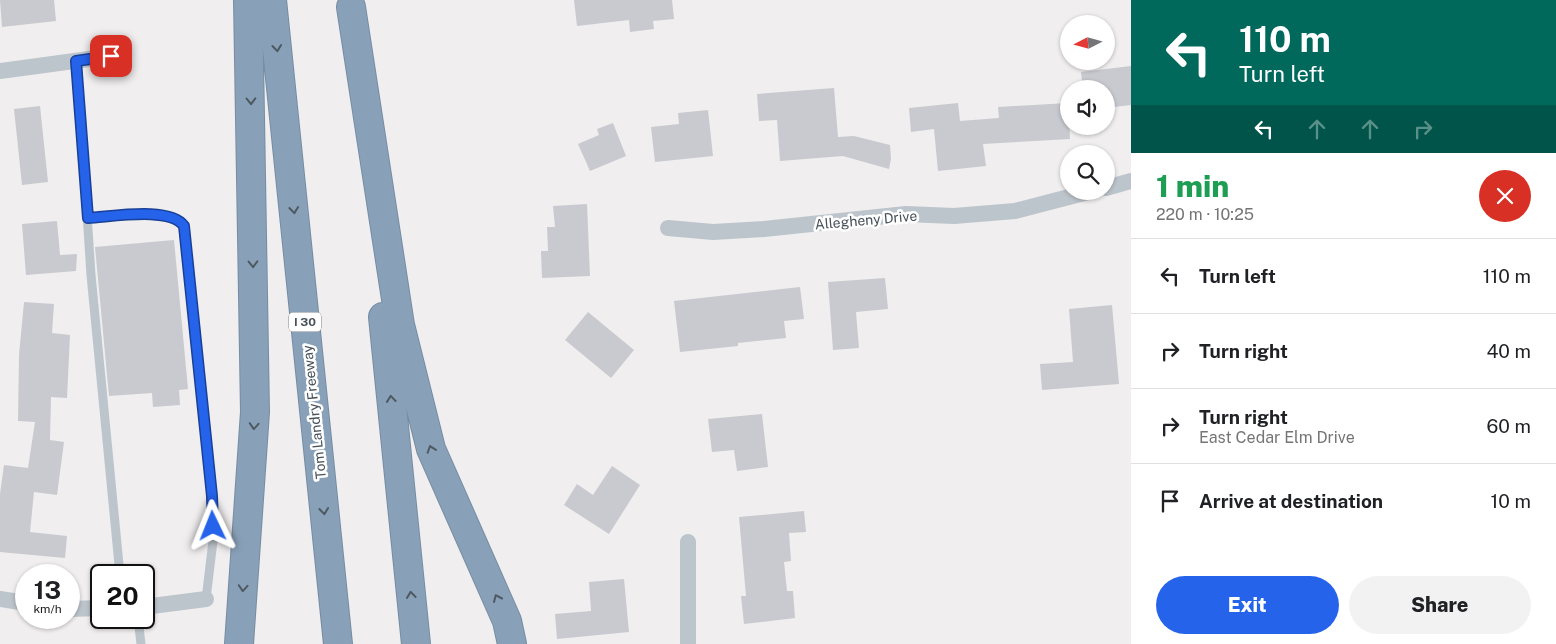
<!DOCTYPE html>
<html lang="en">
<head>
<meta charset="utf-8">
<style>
  body { margin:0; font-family:"Public Sans",sans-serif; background:#f2f2f2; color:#202124; height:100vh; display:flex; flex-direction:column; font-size:19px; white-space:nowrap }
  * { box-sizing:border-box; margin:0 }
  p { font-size:16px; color:#757577 }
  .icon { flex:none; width:28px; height:28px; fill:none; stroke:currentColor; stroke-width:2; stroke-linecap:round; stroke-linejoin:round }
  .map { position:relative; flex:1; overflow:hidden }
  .details { display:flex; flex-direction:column; background:#fff; width:425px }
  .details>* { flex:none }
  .hud { background:#00695c; color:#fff; overflow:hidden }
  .needle { width:32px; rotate:264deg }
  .fabs { position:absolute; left:1060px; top:15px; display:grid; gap:10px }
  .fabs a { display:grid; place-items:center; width:55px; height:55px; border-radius:50%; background:#fff; box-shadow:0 1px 4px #0004; font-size:25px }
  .speed { position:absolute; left:15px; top:564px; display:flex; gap:10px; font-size:25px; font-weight:700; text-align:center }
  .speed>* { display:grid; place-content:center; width:65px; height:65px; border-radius:50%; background:#fff; box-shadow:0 1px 4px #0004; line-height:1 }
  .speed small { font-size:12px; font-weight:400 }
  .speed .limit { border:2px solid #111; border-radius:8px; background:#fff; color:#111 }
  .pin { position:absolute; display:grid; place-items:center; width:42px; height:42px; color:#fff; margin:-21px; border-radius:10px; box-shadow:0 2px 8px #0006 }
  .me { position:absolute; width:55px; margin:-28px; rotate:358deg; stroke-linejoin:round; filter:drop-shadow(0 0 4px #0008) }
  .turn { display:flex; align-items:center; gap:18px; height:105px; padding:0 25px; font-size:22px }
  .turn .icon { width:65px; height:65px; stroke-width:2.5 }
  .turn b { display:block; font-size:35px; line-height:42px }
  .lanes { display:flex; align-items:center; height:48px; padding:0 25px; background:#0003; justify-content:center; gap:25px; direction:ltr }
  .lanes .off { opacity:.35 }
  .round { display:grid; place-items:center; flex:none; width:52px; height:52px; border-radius:26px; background:#f2f2f2 }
  .summary { display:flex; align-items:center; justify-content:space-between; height:85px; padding:0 25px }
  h1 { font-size:30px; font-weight:800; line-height:38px; color:#1e9e55 }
  .cta { display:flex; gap:10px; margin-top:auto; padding:10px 25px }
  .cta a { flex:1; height:58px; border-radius:30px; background:#2563eb; color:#fff; font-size:20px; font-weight:800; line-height:58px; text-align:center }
  .cta a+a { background:#f2f2f2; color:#202124 }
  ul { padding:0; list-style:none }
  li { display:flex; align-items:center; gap:15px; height:75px; padding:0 25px; border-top:1px solid #e0e0e0 }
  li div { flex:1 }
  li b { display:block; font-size:19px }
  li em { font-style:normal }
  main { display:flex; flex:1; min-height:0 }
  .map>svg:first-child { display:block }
  .building { fill:#c8cad0 }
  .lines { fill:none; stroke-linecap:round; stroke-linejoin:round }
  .motorway-casing { stroke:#758ca4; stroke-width:30 }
  .service { stroke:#bdc5cc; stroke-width:9 }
  .minor { stroke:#bdc5cc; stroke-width:16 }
  .motorway { stroke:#89a1b8; stroke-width:28 }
  .oneway { stroke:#4e5962 }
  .route-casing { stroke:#184099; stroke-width:12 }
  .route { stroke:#2563eb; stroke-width:9 }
  .labels { text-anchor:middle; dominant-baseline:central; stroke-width:5; stroke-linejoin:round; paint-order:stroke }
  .shield { fill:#fff; stroke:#7e858b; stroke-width:1 }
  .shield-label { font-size:12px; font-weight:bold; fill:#475159 }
  .street-label { font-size:14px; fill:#475159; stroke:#fff }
</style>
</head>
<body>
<main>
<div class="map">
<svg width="1131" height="644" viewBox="0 0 1131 644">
  <rect width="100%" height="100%" fill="#f0eeee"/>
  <path class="building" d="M0 0H54L56 21 2 27Z
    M574 0H672L674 19 653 21 654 29 630 32 629 20 577 26Z
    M1131 66V105L1106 108V89H1083L1081 72Z
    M834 88 838 137 854 136 890 145 891 159 889 169 843 156 780 161 777 120 759 121 757 94Z
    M958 103 960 121 999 118 998 107 1068 103 1070 139 983 144 986 166 938 171 934 129 911 132 909 108Z
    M40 106 48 182 22 185 14 109Z
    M708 110 713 156 655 162 651 127 679 124 678 113Z
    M613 123 626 156 590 171 578 144 599 135 597 129Z
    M587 204 590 276 542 278 541 251H548L547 227H555L553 206Z
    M57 221 60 255 77 254 76 271 26 275 22 224Z
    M174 240 188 389 179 390 180 405 153 407 152 393 109 396 95 247Z
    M885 278 888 309 856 312 859 348 833 350 828 282Z
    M800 287 804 319 784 321 786 338 738 343V346L680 352 674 301Z
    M24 302 54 304 52 333 70 335 67 398 51 397 50 440 64 442 57 495 34 492 30 532 67 536 65 558 0 552V494L4 465 28 468 35 422 18 421 19 355Z
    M1112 305 1119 384 1042 390 1040 364 1073 362 1069 309Z
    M588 312 634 350 611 378 565 340Z
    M762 414 768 467 737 471 734 450 712 452 708 419Z
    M612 466 640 485 609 534 564 505 577 484 593 495Z
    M804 511 806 532 789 533 791 561 784 562 787 591H793L795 618 744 624 741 596H746L739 517Z
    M624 579 629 632 557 639 555 614 591 611 589 582Z"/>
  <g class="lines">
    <g class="motorway-casing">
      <path id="motorway" d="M272 0 338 644
        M351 7 400 325 431 449 507 621 512 644
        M383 317 416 644
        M239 644 255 412 248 0"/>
    </g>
    <path class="service" d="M77 61 91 275 120 575
      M88 218C111 217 170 206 184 226L212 496 213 541 206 599
      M138 618 141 644"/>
    <path class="minor" d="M0 71 111 56
      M1106 188 1131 181
      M668 228 713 232 764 229 906 214 954 216 1015 211 1092 191
      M0 599 26 603
      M144 607 206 599
      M69 609 101 608
      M688 644V542"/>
    <use href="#motorway" class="motorway"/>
  </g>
  <defs><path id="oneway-chevron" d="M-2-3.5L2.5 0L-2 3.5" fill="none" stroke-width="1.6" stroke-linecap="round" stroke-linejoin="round" transform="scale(1.25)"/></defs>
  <g class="oneway">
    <use href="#oneway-chevron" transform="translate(277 48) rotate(84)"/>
    <use href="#oneway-chevron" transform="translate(251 101) rotate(89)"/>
    <use href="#oneway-chevron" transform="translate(294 210) rotate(84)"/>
    <use href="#oneway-chevron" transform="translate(253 264) rotate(89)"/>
    <use href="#oneway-chevron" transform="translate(391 399) rotate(-96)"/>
    <use href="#oneway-chevron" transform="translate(254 426) rotate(94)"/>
    <use href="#oneway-chevron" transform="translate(431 449) rotate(-109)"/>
    <use href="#oneway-chevron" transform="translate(324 511) rotate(84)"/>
    <use href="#oneway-chevron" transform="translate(243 588) rotate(94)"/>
    <use href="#oneway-chevron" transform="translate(411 595) rotate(-96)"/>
    <use href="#oneway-chevron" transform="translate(497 598) rotate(-114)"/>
  </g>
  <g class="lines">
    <g class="route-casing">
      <path id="route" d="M111 56 76 61 88 218C111 217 170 206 184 226L212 496 213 526"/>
    </g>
    <use href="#route" class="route"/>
  </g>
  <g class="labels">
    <rect class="shield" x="289" y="312.5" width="32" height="19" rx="4"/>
    <g class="shield-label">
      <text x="305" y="322">I 30</text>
    </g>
    <g class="street-label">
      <text transform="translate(866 220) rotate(-5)">Allegheny Drive</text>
      <text transform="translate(314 412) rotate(-96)">Tom Landry Freeway</text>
    </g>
  </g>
</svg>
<div class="fabs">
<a><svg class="needle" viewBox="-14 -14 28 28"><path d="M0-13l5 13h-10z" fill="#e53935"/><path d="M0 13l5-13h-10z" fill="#757577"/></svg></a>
<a><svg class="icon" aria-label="sound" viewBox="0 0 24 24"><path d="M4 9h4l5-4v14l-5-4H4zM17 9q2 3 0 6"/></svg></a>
<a><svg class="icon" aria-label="search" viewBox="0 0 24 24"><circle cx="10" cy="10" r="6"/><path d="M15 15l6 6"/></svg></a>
</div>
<div class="speed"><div>13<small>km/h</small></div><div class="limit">20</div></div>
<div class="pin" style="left:111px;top:56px;background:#d93025"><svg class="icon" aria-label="arrive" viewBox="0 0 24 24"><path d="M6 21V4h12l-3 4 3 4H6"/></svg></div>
<svg class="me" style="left:213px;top:526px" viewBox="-20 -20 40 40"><path d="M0-17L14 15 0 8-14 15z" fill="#2563eb" stroke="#fff" stroke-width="4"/></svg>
</div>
<section class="details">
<div class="hud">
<div class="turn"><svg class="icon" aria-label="left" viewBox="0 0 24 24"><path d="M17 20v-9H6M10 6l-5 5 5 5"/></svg><div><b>110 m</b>Turn left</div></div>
<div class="lanes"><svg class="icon" aria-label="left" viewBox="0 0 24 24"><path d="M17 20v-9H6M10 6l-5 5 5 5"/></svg><svg class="icon off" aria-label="ahead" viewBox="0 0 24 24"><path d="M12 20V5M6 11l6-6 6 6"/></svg><svg class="icon off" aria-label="ahead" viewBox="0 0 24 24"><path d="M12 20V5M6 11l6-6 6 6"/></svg><svg class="icon off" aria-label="right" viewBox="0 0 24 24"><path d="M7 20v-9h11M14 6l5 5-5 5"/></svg></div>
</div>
<div class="summary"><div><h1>1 min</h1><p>220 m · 10:25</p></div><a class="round" style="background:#d93025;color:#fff"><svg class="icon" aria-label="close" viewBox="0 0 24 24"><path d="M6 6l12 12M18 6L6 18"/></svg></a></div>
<ul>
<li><svg class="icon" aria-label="left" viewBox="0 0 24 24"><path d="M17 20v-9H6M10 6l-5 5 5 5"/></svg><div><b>Turn left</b></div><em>110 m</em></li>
<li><svg class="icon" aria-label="right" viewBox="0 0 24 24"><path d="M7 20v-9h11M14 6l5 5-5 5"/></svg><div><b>Turn right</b></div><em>40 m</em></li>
<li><svg class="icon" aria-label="right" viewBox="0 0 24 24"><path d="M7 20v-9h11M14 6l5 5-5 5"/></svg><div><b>Turn right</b><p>East Cedar Elm Drive</p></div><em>60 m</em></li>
<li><svg class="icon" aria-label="arrive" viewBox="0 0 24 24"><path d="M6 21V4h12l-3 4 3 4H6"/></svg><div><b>Arrive at destination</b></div><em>10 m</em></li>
</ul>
<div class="cta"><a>Exit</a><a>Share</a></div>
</section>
</main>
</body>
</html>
